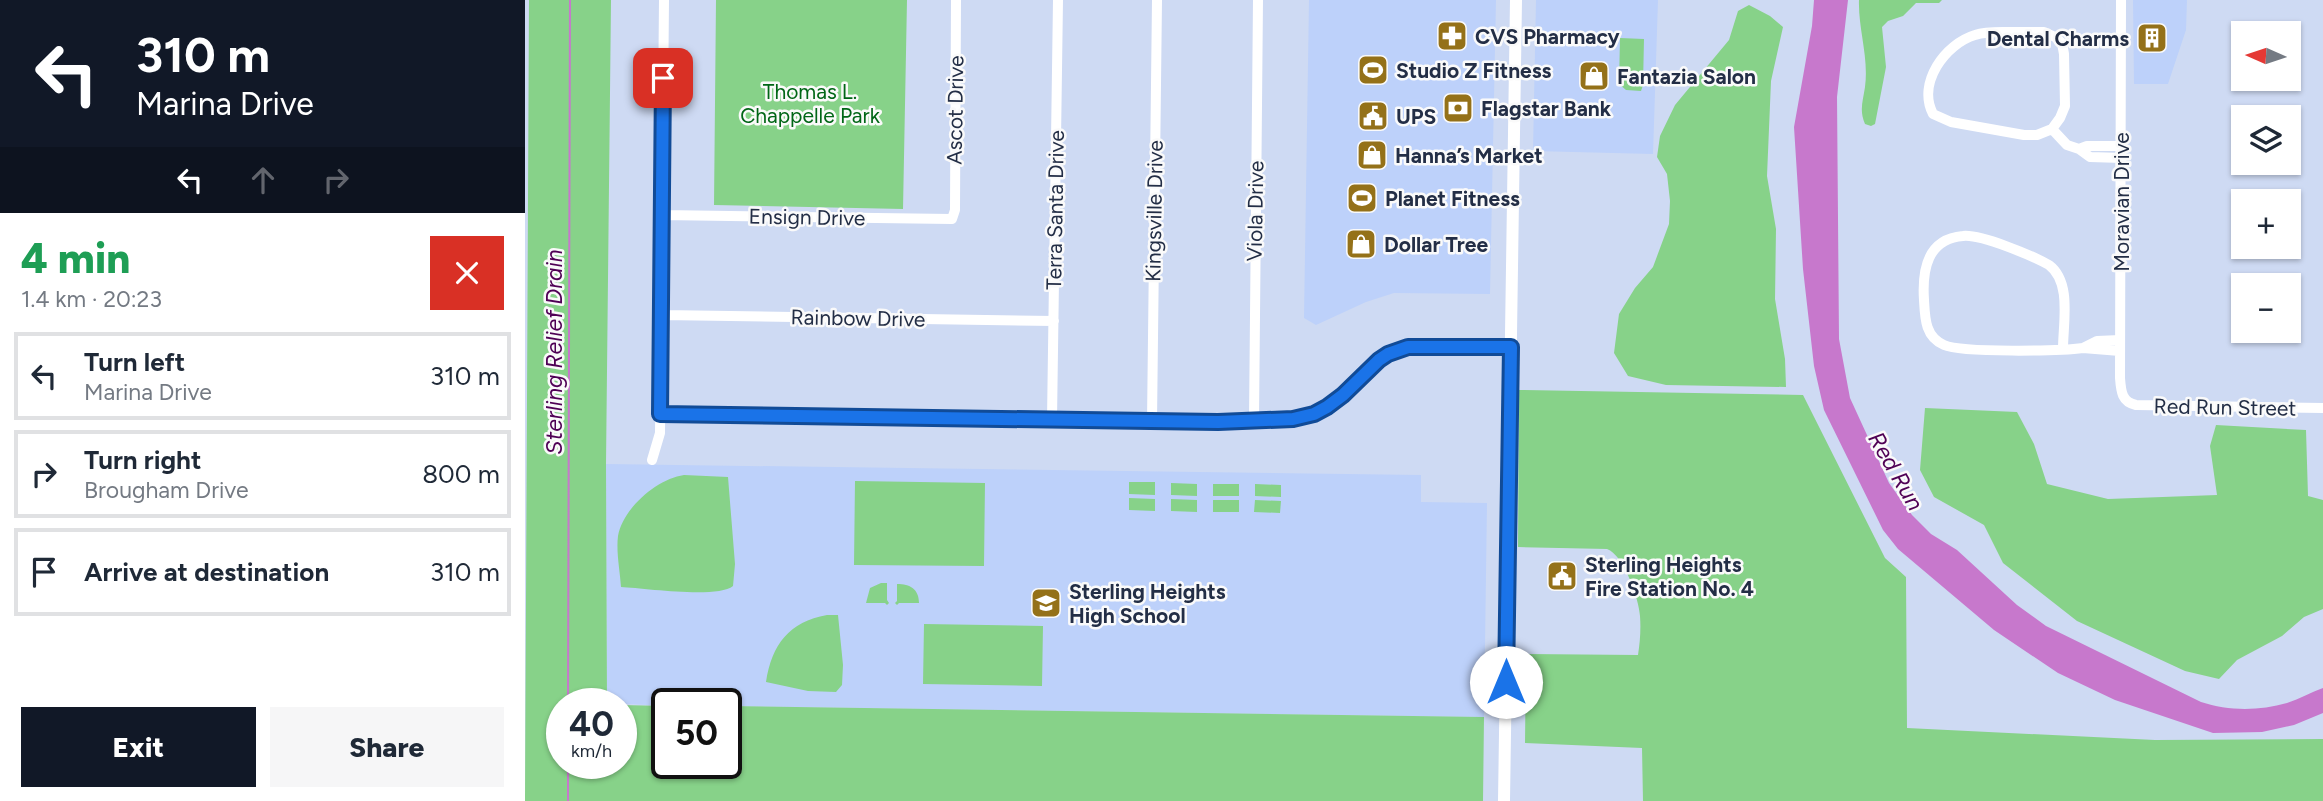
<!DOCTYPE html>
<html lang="en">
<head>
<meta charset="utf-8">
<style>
  body { margin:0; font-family:Figtree,sans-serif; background:#f6f6f7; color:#1f2937; height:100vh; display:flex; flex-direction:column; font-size:26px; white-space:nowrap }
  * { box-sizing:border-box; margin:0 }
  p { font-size:23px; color:#747a83 }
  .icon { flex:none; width:38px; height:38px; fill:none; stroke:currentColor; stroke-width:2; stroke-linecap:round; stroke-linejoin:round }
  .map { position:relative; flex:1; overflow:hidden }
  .panel { display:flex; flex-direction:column; background:#fff; width:525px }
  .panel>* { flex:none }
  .banner { background:#111827; color:#fff; overflow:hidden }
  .needle { width:46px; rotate:273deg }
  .controls { position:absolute; left:1706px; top:21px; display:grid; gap:14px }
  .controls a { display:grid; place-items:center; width:70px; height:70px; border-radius:0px; background:#fff; box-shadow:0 2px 5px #0004; font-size:35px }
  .speed { position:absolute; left:21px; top:688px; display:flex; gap:14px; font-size:35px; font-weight:700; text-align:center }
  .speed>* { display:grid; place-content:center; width:91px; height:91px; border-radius:50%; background:#fff; box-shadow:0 2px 5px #0004; line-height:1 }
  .speed small { font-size:18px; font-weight:400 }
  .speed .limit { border:4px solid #111; border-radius:10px; background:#fff; color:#111 }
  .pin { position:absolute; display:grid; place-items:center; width:60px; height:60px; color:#fff; margin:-30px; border-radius:14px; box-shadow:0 4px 10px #0006 }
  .me { position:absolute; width:77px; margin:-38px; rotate:0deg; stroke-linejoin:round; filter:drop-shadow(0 0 5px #0008) }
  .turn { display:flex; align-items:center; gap:24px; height:147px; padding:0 21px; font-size:32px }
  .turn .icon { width:91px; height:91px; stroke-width:2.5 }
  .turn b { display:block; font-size:49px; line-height:60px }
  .lanes { display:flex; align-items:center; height:66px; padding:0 21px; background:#0003; justify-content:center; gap:35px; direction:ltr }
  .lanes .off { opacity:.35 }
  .round { display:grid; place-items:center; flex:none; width:74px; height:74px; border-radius:0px; background:#f6f6f7 }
  .summary { display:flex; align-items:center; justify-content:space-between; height:119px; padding:0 21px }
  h1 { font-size:42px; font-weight:800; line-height:52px; color:#1e9e55 }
  .primary-button { display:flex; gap:14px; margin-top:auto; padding:14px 21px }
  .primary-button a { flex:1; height:80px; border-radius:0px; background:#111827; color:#fff; font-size:28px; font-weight:800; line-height:80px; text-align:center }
  .primary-button a+a { background:#f6f6f7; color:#1f2937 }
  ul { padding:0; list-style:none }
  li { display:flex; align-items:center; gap:21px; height:88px; margin:0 14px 10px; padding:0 7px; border:4px solid #e0e1e3; border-radius:0px }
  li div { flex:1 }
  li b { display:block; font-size:26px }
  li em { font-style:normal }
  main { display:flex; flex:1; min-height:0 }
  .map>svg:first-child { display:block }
  .built { fill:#bdd1fa }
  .green { fill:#87d289 }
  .water { fill:#c778cc }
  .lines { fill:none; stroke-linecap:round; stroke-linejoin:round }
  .stream { stroke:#c778cc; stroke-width:2 }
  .minor { stroke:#fff; stroke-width:10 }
  .major { stroke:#fff; stroke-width:12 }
  .route-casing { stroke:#114b97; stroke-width:18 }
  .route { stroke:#1a73e8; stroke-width:12 }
  .labels { text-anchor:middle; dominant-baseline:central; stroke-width:5; stroke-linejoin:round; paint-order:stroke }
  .poi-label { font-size:21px; font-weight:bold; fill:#232e46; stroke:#fafafa; text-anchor:start }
  .park-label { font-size:21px; fill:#006616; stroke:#fafafa }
  .street-label { font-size:21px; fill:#232e46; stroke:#fafafa }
  .water-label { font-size:23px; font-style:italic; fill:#4f0155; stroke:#fafafa }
</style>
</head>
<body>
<main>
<section class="panel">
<div class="banner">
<div class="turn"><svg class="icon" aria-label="left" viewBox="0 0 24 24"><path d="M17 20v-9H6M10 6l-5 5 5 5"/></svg><div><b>310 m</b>Marina Drive</div></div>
<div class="lanes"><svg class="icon" aria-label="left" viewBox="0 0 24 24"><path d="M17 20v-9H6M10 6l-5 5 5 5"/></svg><svg class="icon off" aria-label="ahead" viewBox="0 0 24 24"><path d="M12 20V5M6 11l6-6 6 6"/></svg><svg class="icon off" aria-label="right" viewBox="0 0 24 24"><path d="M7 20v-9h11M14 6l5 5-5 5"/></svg></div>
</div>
<div class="summary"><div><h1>4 min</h1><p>1.4 km · 20:23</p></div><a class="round" style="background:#d93025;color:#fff"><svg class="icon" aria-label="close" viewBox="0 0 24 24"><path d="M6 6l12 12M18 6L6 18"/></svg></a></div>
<ul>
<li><svg class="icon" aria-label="left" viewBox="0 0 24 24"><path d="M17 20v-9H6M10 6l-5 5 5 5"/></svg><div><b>Turn left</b><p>Marina Drive</p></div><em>310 m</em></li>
<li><svg class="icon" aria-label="right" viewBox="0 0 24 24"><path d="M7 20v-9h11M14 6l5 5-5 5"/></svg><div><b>Turn right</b><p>Brougham Drive</p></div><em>800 m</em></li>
<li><svg class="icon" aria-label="arrive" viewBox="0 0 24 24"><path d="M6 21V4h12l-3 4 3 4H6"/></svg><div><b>Arrive at destination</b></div><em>310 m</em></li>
</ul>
<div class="primary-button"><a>Exit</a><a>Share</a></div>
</section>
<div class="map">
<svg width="1798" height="801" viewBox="0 0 1798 801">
  <rect width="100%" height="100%" fill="#cedaf3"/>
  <path class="built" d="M784 0H971L965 294 869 293 841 302 791 325 779 318Z
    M1011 0H1133L1128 154 1008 151Z
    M1608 0H1662L1661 30 1643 84H1609Z
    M81 464 896 475V502L962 503 959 717 201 706V704H142V706L82 703Z"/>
  <path class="green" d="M4 0H86L81 464 82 703 37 704V763H96V705L142 706V763H201V706L959 717 958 801H0Z
    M191 0H382L378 209 189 205Z
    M1334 0H1417L1414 3H1391L1378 16 1363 21 1357 27 1361 67 1350 124 1346 126 1340 124C1334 110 1338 101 1340 87 1344 57 1333 29 1334 0Z
    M1224 5 1245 16 1258 27 1246 81 1242 176 1251 229 1250 299 1260 359 1261 387 1141 385 1103 376 1089 353 1094 314 1110 288 1128 267 1144 224 1145 201 1142 174 1132 157 1135 136 1150 105 1204 40 1213 11Z
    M1095 38 1119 39 1118 85 1116 91 1101 90 1094 84Z
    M994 390 1278 395 1360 558 1381 577 1382 728 1630 740 1798 739V801H1118L1117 748 1000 743 1001 654 1113 655C1115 643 1116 629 1115 616 1114 599 1099 555 1082 549L993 547Z
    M1400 408 1492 412 1509 444 1522 484 1583 499 1692 495 1685 446 1691 425 1781 430 1783 496 1798 500V609L1779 617 1757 636 1712 660 1694 679 1660 671 1552 621 1478 563 1459 525 1409 497 1395 470Z
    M159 475 203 477 210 564 208 586C192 599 119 588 96 587 95 571 91 552 93 536 98 508 132 479 159 475Z
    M330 481 460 483 459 566 329 565Z
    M604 482H630V495L604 494Z
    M646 483 672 484V496L646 495Z
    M688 484H714V496H688Z
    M730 484 756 485V497L730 496Z
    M604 498 630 499V511L604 510Z
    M646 499 672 500V512L646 511Z
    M688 500H714V512H688Z
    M730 500 756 501 755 513 729 512Z
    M356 583H362V600L364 603 362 605 360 603H341L345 588Z
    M372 584C385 584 394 589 394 603H374L372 605 370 603 372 601Z
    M302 615H313L318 665 317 685 311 692 283 691 241 682C247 644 264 622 302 615Z
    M399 624 518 626 517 686 398 684Z"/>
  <path class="water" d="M1289 0H1323L1312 97 1314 339 1325 398 1364 483 1387 515 1406 534 1432 550 1492 605 1521 626 1676 702C1703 711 1734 711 1762 703 1775 699 1786 692 1798 688V713L1769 725 1737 732 1688 733 1590 700 1533 673 1469 630 1373 549 1358 530 1299 410 1289 366 1278 269 1269 127 1287 26Z"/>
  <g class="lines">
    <path class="stream" d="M43 704 45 0
      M43 763V801"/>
    <path class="minor" d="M1596 0 1595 378C1596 392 1597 402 1611 405L1798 408
      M1478 32H1519L1530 37 1537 43 1539 54 1540 106 1535 118 1527 129 1512 135H1499L1426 122 1408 114C1392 83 1420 44 1450 35 1459 32 1469 32 1478 32Z
      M1527 129 1542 145 1554 149
      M1597 146H1562L1554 149 1565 157 1597 158
      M137 215 427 219 430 210 431 0
      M137 315 529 321
      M1538 349C1538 323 1547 282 1524 265 1508 256 1456 234 1438 236 1402 239 1397 270 1399 300 1400 318 1400 337 1419 345 1437 353 1536 351 1558 348
      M1595 351 1558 348 1572 341 1595 340
      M135 414 716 423C757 419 788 423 820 393 835 379 850 359 869 351 897 339 954 346 986 347
      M527 420 533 0
      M729 421 733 0
      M627 422 632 0
      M127 460 135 433 139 0"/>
    <path class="major" d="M979 801 991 0"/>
  </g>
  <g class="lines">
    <g class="route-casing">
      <path id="route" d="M138 78 135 414 693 422 768 419 789 414 802 407 818 395 854 360 863 354 883 347H986L981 682"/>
    </g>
    <use href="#route" class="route"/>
  </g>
  <defs>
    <g id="pharmacy-square" transform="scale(1.575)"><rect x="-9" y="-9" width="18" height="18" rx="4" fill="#947119" stroke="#fafafa"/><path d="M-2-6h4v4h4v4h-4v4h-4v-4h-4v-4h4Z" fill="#fff"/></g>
    <g id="building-square" transform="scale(1.575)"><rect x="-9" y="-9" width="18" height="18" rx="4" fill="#947119" stroke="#fafafa"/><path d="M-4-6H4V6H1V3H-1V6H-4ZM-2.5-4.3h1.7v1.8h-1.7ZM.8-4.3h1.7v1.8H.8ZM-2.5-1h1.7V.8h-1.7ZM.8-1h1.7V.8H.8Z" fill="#fff"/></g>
    <g id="stadium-square" transform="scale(1.575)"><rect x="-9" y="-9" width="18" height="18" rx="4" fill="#947119" stroke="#fafafa"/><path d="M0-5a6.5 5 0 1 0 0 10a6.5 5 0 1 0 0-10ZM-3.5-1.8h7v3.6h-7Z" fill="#fff"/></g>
    <g id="shop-square" transform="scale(1.575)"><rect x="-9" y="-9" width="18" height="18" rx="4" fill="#947119" stroke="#fafafa"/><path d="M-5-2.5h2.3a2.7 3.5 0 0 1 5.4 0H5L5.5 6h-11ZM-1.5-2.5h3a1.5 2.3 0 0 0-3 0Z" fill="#fff"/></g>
    <g id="bank-square" transform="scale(1.575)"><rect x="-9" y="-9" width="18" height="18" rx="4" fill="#947119" stroke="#fafafa"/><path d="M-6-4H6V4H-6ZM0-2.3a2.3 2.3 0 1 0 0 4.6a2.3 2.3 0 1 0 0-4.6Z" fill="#fff"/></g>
    <g id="civic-square" transform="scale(1.575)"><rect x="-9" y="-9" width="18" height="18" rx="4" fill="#947119" stroke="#fafafa"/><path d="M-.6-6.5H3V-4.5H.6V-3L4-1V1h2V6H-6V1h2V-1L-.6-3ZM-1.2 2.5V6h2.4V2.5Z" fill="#fff"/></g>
    <g id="school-square" transform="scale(1.575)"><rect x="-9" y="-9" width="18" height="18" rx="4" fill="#947119" stroke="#fafafa"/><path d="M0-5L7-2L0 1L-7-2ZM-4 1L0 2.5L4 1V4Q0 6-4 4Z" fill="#fff"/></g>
  </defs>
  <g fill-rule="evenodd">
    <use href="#pharmacy-square" x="927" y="36"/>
    <use href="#building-square" x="1627" y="38"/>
    <use href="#stadium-square" x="848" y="70"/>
    <use href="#shop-square" x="1069" y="76"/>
    <use href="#bank-square" x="933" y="108"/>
    <use href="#civic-square" x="848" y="116"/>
    <use href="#shop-square" x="847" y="155"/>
    <use href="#stadium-square" x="837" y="198"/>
    <use href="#shop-square" x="836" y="244"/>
    <use href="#civic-square" x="1037" y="576"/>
    <use href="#school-square" x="521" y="603"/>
  </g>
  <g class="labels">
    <g class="poi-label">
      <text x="950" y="36">CVS Pharmacy</text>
      <text x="1604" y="38" text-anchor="end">Dental Charms</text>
      <text x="871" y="70">Studio Z Fitness</text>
      <text x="1092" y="76">Fantazia Salon</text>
      <text x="956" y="108">Flagstar Bank</text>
      <text x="871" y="116">UPS</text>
      <text x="870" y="155">Hanna’s Market</text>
      <text x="860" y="198">Planet Fitness</text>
      <text x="859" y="244">Dollar Tree</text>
      <text x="1060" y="564">Sterling Heights<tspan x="1060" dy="24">Fire Station No. 4</tspan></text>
      <text x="544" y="591">Sterling Heights<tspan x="544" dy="24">High School</tspan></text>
    </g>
    <g class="park-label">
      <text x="285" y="91">Thomas L.<tspan x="285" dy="24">Chappelle Park</tspan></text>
    </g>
    <g class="street-label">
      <text transform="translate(430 110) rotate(-89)">Ascot Drive</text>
      <text transform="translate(1596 202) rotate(-90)">Moravian Drive</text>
      <text transform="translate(530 210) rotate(-89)">Terra Santa Drive</text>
      <text transform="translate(629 211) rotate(-89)">Kingsville Drive</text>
      <text transform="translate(730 211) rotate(-89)">Viola Drive</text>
      <text transform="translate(282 217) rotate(1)">Ensign Drive</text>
      <text transform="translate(333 318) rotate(1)">Rainbow Drive</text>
      <text transform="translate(1700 407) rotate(1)">Red Run Street</text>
    </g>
    <g class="water-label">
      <text transform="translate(29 352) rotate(-90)">Sterling Relief Drain</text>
      <text transform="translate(1371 471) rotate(60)">Red Run</text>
    </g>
  </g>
</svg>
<div class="controls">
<a><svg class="needle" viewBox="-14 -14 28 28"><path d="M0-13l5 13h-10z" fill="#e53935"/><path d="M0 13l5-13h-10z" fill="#747a83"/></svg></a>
<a><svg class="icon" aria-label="layers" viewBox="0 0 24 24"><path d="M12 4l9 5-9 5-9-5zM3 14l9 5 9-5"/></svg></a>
<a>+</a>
<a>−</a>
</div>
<div class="speed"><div>40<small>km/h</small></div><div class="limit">50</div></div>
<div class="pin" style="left:138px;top:78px;background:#d93025"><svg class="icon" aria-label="arrive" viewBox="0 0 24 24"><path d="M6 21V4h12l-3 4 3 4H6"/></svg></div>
<svg class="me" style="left:981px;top:682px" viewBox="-20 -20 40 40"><circle r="19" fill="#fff"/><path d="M0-13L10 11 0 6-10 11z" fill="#1a73e8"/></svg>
</div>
</main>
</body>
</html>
